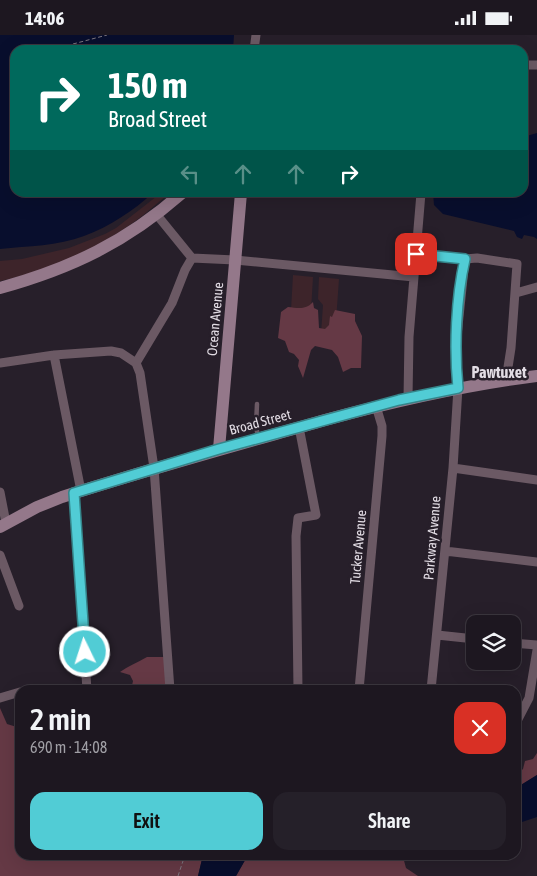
<!DOCTYPE html>
<html lang="en">
<head>
<meta charset="utf-8">
<style>
  body { margin:0; font-family:"Asap Condensed",sans-serif; background:#252029; color:#f1f3f6; height:100vh; display:flex; flex-direction:column; font-size:19px; white-space:nowrap }
  * { box-sizing:border-box; margin:0 }
  p { font-size:16px; color:#a09fa5 }
  .icon { flex:none; width:28px; height:28px; fill:none; stroke:currentColor; stroke-width:2; stroke-linecap:round; stroke-linejoin:round }
  .map { position:relative; flex:1; overflow:hidden }
  .side { position:absolute; left:15px; top:650px; width:506px; height:175px; display:flex; flex-direction:column; background:#1d1720; border-radius:15px; box-shadow:0 5px 20px #0002,0 0 0 1px #3b363e }
  .side>* { flex:none }
  .top-card { position:absolute; left:10px; top:10px; width:518px; height:152px; border-radius:15px; box-shadow:0 5px 20px #0002,0 0 0 1px #3b363e; background:#00695c; color:#fff; overflow:hidden }
  .buttons { position:absolute; left:466px; top:580px; display:grid; gap:10px }
  .buttons a { display:grid; place-items:center; width:55px; height:55px; border-radius:10px; background:#1d1720; box-shadow:0 5px 20px #0002,0 0 0 1px #3b363e; font-size:25px }
  .pin { position:absolute; display:grid; place-items:center; width:42px; height:42px; color:#fff; margin:-21px; border-radius:10px; box-shadow:0 2px 8px #0006 }
  .me { position:absolute; width:55px; margin:-28px; rotate:356deg; stroke-linejoin:round; filter:drop-shadow(0 0 4px #0008) }
  .turn { display:flex; align-items:center; gap:18px; height:105px; padding:0 15px; font-size:22px }
  .turn .icon { width:65px; height:65px; stroke-width:2.5 }
  .turn b { display:block; font-size:35px; line-height:42px }
  .lanes { display:flex; align-items:center; height:48px; padding:0 15px; background:#0003; justify-content:center; gap:25px; direction:ltr }
  .lanes .off { opacity:.35 }
  .round { display:grid; place-items:center; flex:none; width:52px; height:52px; border-radius:15px; background:#252029 }
  .head { display:flex; align-items:center; justify-content:space-between; height:85px; padding:0 15px }
  h1 { font-size:30px; font-weight:600; line-height:38px }
  .cta { display:flex; gap:10px; margin-top:auto; padding:10px 15px }
  .cta a { flex:1; height:58px; border-radius:15px; background:#51ccd5; color:#111; font-size:20px; font-weight:600; line-height:58px; text-align:center }
  .cta a+a { background:#252029; color:#f1f3f6 }
  .status { display:flex; justify-content:space-between; align-items:center; height:35px; padding:0 25px; background:#1d1720; direction:ltr }
  .status svg { height:14px; fill:currentColor }
  .map>svg:first-child { display:block }
  .green { fill:#3d242a }
  .forest { fill:#653945 }
  .water { fill:#080e2d }
  .lines { fill:none; stroke-linecap:round; stroke-linejoin:round }
  .path { stroke:#7d767f; stroke-width:1; stroke-dasharray:4 2.5; stroke-linecap:butt }
  .lane { stroke:#6b5964; stroke-width:4.5 }
  .street { stroke:#6b5964; stroke-width:9 }
  .secondary { stroke:#94788a; stroke-width:12 }
  .route-casing { stroke:#35858a; stroke-width:12 }
  .route { stroke:#51ccd5; stroke-width:9 }
  .labels { text-anchor:middle; dominant-baseline:central; stroke-width:5; stroke-linejoin:round; paint-order:stroke }
  .street-label { font-size:14px; fill:#e2dce4; stroke:#271f2a }
  .quarter-label { font-size:16px; font-weight:bold; fill:#e2dce4; stroke:#271f2a }
</style>
</head>
<body>
<div class="status"><b>14:06</b><svg viewBox="0 0 49 12"><path d="M0 12V9h3v3zM5 12V6h3v6zM10 12V3h3v9zM15 12V0h3v12zM26 1h20v11H26zM47 4h2v5h-2z"/></svg></div>
<div class="map">
<svg width="537" height="841" viewBox="0 0 537 841">
  <rect width="100%" height="100%" fill="#271f2a"/>
  <path class="green" d="M161 158H170C158 167 147 178 134 187 95 215 47 236 0 246V226L22 224 69 213 105 199 116 193Z
    M293 240 313 242 311 276 291 275Z
    M319 242 339 244 335 300 321 299 323 270 318 264Z"/>
  <path class="forest" d="M313 267 314 273 318 275 319 293 325 294 329 290 330 281 332 282 335 275 355 279V286L362 301 361 333H351L343 337 338 322 332 315 315 311 311 315 303 343 298 331 299 325 294 319 289 317 285 306 278 303 281 277 288 272C298 273 306 275 313 267Z
    M147 622H168L171 655H131L133 646 130 640 120 637C128 631 137 628 147 622Z
    M0 673 7 689 20 693V820H203L198 841H0Z
    M537 718V740L516 753V740L523 734 525 726 533 724Z
    M248 820H405L403 822 406 833 418 841H236Z"/>
  <path class="water" d="M0 0H234L233 15H15V158H153C134 175 109 192 84 201 58 211 28 211 0 214Z
    M537 98V204L534 202 524 200 522 204 517 202 514 196 443 179 434 170 433 158H522L523 102Z
    M537 740V782L516 789V753Z
    M203 820H248L236 841H198Z"/>
  <g class="lines">
    <path class="path" d="M73 9 107 0
      M178 841 185 820"/>
    <path class="lane" d="M257 369 256 391 258 402"/>
    <path class="street" d="M254 15 256 0
      M522 30H537
      M157 180 192 223 185 235 172 268 136 328 140 338 154 433 170 655
      M416 219 465 224 477 223 517 229 511 313 506 345
      M192 223 235 225 414 242
      M516 258 537 252
      M54 320 81 456
      M0 328 54 320 111 316 121 318 136 328
      M408 363 409 302 421 158
      M453 433 537 445
      M0 457 6 488
      M74 458 87 655
      M445 516 537 527
      M0 520 19 571
      M437 600 475 604
      M512 608 537 610
      M27 655H87
      M298 655 296 501 298 483 316 480 299 392
      M359 655 382 401V391L376 371
      M431 655 453 433 458 353 456 334 457 301 465 224
      M0 663 20 657
      M516 688 529 663 537 615"/>
    <path class="secondary" d="M0 253C72 233 126 207 182 158
      M219 414 241 158
      M0 492 37 472 62 462C149 434 237 410 325 385 395 366 465 350 537 341"/>
  </g>
  <g class="lines">
    <g class="route-casing">
      <path id="route" d="M85 617 74 458 219 414 399 365 458 353C454 313 456 263 465 224L416 219"/>
    </g>
    <use href="#route" class="route"/>
  </g>
  <g class="labels">
    <g class="street-label">
      <text transform="translate(215 284) rotate(-85)">Ocean Avenue</text>
      <text transform="translate(260 387) rotate(-15)">Broad Street</text>
      <text transform="translate(432 503) rotate(-85)">Parkway Avenue</text>
      <text transform="translate(358 512) rotate(-85)">Tucker Avenue</text>
    </g>
    <g class="quarter-label">
      <text x="499" y="337">Pawtuxet</text>
    </g>
  </g>
</svg>
<div class="buttons">
<a><svg class="icon" aria-label="layers" viewBox="0 0 24 24"><path d="M12 4l9 5-9 5-9-5zM3 14l9 5 9-5"/></svg></a>
</div>
<div class="pin" style="left:416px;top:219px;background:#d93025"><svg class="icon" aria-label="arrive" viewBox="0 0 24 24"><path d="M6 21V4h12l-3 4 3 4H6"/></svg></div>
<svg class="me" style="left:85px;top:617px" viewBox="-20 -20 40 40"><circle r="17" fill="#51ccd5" stroke="#fff" stroke-width="3"/><path d="M0-11L8 9 0 5-8 9z" fill="#fff"/></svg>
<div class="top-card">
<div class="turn"><svg class="icon" aria-label="right" viewBox="0 0 24 24"><path d="M7 20v-9h11M14 6l5 5-5 5"/></svg><div><b>150 m</b>Broad Street</div></div>
<div class="lanes"><svg class="icon off" aria-label="left" viewBox="0 0 24 24"><path d="M17 20v-9H6M10 6l-5 5 5 5"/></svg><svg class="icon off" aria-label="ahead" viewBox="0 0 24 24"><path d="M12 20V5M6 11l6-6 6 6"/></svg><svg class="icon off" aria-label="ahead" viewBox="0 0 24 24"><path d="M12 20V5M6 11l6-6 6 6"/></svg><svg class="icon" aria-label="right" viewBox="0 0 24 24"><path d="M7 20v-9h11M14 6l5 5-5 5"/></svg></div>
</div>
<section class="side">
<div class="head"><div><h1>2 min</h1><p>690 m · 14:08</p></div><a class="round" style="background:#d93025;color:#fff"><svg class="icon" aria-label="close" viewBox="0 0 24 24"><path d="M6 6l12 12M18 6L6 18"/></svg></a></div>
<div class="cta"><a>Exit</a><a>Share</a></div>
</section>
</div>
</body>
</html>
